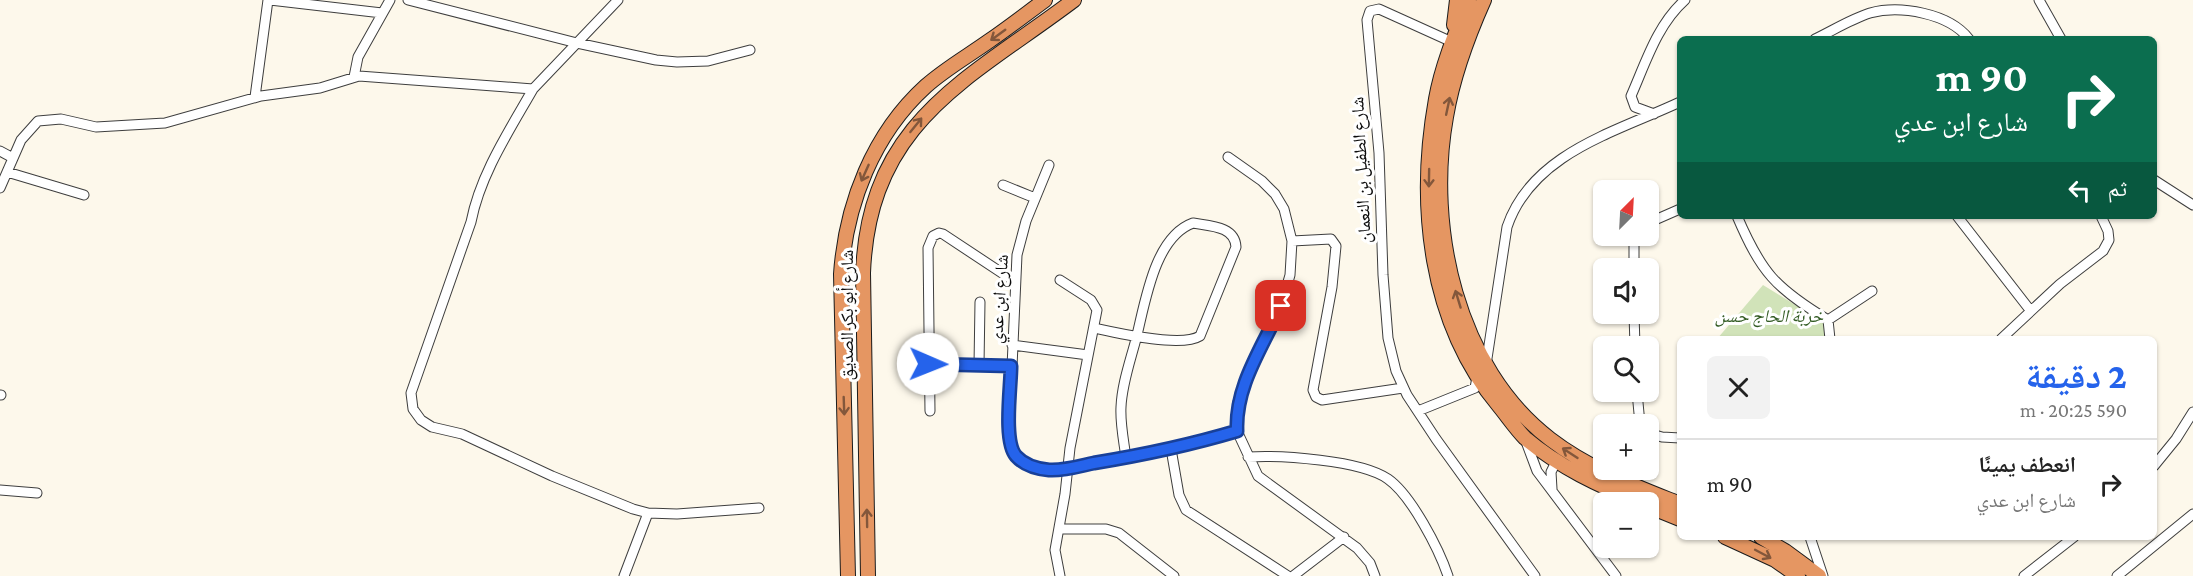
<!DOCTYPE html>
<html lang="ar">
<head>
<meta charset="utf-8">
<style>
  body { margin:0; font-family:"Crimson Pro","Noto Naskh Arabic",serif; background:#f2f2f2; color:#222; direction:rtl; height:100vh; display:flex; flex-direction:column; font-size:22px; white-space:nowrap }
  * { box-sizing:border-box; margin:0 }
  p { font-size:20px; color:#767676 }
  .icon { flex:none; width:33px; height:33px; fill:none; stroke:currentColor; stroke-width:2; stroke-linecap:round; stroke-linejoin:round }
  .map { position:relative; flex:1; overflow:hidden; direction:ltr }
  .drawer { position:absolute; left:1677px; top:336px; width:480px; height:204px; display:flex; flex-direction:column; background:#fff; border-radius:9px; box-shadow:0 2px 4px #0004; direction:rtl }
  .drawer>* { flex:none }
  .banner { position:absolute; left:1677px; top:36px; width:480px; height:183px; border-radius:9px; box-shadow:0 2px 4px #0004; direction:rtl; background:#0b6e4f; color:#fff; overflow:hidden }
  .needle { width:39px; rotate:24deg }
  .tools { position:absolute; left:1593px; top:180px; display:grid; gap:12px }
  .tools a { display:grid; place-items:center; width:66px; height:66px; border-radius:9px; background:#fff; box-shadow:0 2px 4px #0004; font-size:30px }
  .pin { position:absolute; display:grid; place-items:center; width:51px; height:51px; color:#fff; margin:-26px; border-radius:12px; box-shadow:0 3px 9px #0006 }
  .me { position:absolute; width:66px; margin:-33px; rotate:91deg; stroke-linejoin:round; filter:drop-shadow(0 0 4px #0008) }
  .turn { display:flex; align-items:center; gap:21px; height:126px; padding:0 30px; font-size:27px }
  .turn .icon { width:78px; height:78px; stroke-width:2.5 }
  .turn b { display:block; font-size:42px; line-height:51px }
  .then { display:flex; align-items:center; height:57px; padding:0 30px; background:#0003; gap:12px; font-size:22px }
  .round { display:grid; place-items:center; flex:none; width:63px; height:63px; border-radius:9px; background:#f2f2f2 }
  .headline { display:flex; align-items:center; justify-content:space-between; height:102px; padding:0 30px }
  h1 { font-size:36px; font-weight:800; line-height:45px; color:#2563eb }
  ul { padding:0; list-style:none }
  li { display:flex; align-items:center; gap:18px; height:90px; padding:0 30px; border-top:2px solid #e0e0e0 }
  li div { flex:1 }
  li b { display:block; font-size:22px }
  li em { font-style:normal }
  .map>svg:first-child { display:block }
  .green { fill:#d1e3b9 }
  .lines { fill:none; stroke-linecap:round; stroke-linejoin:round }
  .minor-casing { stroke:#3e3e3e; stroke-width:11 }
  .highway-casing { stroke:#1c1c1c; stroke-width:16 }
  .minor { stroke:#fff; stroke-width:9 }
  .highway { stroke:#e59662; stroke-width:14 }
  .oneway { stroke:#83573b }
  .route-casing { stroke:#184099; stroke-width:15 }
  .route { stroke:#2563eb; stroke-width:10 }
  .labels { text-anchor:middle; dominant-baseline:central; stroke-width:6; stroke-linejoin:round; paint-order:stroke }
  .street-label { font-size:18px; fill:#0b0b0b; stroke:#fff }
  .park-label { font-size:18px; font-style:italic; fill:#325b23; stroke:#fff }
</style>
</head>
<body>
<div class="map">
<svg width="2193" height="576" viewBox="0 0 2193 576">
  <rect width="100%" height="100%" fill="#fdf8eb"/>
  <path class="green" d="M1763 285 1825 323 1827 339H1717Z"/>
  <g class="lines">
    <g class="minor-casing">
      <path id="minor" d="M270 0 382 13
        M408 0 577 43 656 60 677 62 708 61 750 50
        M2039 0 2061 39
        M1815 39C1832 31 1851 19 1870 13 1900 5 1949 13 1969 39
        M1452 42 1379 9 1370 11 1367 20 1379 153 1383 275 1388 338 1396 371 1407 395 1436 439 1535 576
        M354 77 358 57 390 0
        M533 89C509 131 480 175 471 222L411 393 413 409 421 420 432 427 462 434 552 476 633 509 648 513 677 514 759 508
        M255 97 268 0
        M1654 114 1635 107 1631 96C1646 62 1657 25 1685 0
        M0 151 13 158
        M1228 157 1262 181 1275 194 1284 209 1292 241 1290 275 1281 306 1243 386 1238 402 1237 431 1258 476 1357 548 1370 563 1375 576
        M1049 165 1026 221 1017 255 1009 434C1012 453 1021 465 1041 469 1059 472 1078 466 1096 463 1144 455 1190 445 1237 431
        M7 172 84 195
        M2154 180 2193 205
        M1003 185 1035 198
        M0 188 21 140 38 121 61 119 96 127 165 123 261 96 320 88 359 76 533 89 618 0
        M1737 216C1761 272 1775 288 1828 320L1872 291
        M1957 216 2030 310
        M1648 223 1680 209
        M1292 241 1331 239 1336 246 1332 287 1313 390 1316 397 1322 400 1403 388
        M1634 268V236
        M1634 314 1635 346
        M1828 320 1830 339
        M1094 328C1117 333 1181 348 1200 336L1236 247C1235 226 1210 226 1193 223 1154 237 1145 304 1136 339 1130 362 1122 384 1121 407 1120 424 1124 442 1126 458
        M2001 339 2060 284 2103 251 2109 240 2108 231 2101 216
        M1012 345 1088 355
        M928 365 1011 366
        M979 365 980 302
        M1486 365 1507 227C1532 153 1616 132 1680 102
        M1637 392 1640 424
        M0 395H1
        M930 411 928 248 933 236 939 233 943 234 1014 281
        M1418 411 1475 388 1477 377
        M1648 433 1662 437 1680 438
        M1525 439 1537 471 1616 576
        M1171 449 1179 495 1186 510 1288 576
        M1248 457C1280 455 1361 460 1388 479 1411 495 1439 549 1448 576
        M2154 466 2176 439 2193 412
        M1552 489 1551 472 1557 460
        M0 490 37 493
        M1059 529H1106L1119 533 1174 576
        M1810 537 1823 576
        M624 576 648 513
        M1060 576 1055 550 1065 494 1070 448 1097 310 1091 300 1060 280
        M1293 576 1344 537
        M2024 576 2074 537
        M2117 576 2193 514"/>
    </g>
    <g class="highway-casing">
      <path id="highway" d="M1469 0C1456 32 1442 65 1436 99 1417 205 1429 322 1499 406 1508 417 1516 429 1525 438 1559 467 1600 486 1640 502
        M1484 0C1467 38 1453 76 1446 117 1426 228 1457 368 1550 439 1589 469 1635 486 1680 504
        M1454 25 1457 0
        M1648 506 1680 519
        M1725 537 1775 560 1798 576
        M1761 537 1785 551 1819 576
        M848 576 841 274C846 204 873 134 926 86 945 69 968 56 989 41 1008 28 1026 14 1045 0
        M868 576 863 273C869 121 968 80 1074 0"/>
    </g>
    <use href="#minor" class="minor"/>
    <use href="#highway" class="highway"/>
  </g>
  <defs><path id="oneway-shaft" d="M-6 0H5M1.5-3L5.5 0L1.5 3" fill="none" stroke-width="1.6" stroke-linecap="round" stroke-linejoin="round" transform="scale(1.5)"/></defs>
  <g class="oneway">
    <use href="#oneway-shaft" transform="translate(998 35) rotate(144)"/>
    <use href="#oneway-shaft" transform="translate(1448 106) rotate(-78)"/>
    <use href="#oneway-shaft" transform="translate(916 125) rotate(-51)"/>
    <use href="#oneway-shaft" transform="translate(865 173) rotate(114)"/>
    <use href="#oneway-shaft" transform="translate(1429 178) rotate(91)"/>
    <use href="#oneway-shaft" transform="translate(1458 299) rotate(-107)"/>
    <use href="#oneway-shaft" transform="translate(844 406) rotate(88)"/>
    <use href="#oneway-shaft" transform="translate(1570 453) rotate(-147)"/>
    <use href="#oneway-shaft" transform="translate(867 518) rotate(-91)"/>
    <use href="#oneway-shaft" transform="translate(1763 554) rotate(28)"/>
  </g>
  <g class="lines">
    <g class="route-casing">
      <path id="route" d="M928 364 1011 366C1011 387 1003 441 1016 456 1024 465 1038 469 1049 470 1064 471 1080 466 1094 463 1143 455 1190 445 1237 431 1235 385 1263 347 1281 306"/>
    </g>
    <use href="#route" class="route"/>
  </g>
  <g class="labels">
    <g class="street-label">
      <text transform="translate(1361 170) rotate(-93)">شارع الطفيل بن النعمان</text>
      <text transform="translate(999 299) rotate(-86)">شارع ابن عدي</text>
      <text transform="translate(847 315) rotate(-90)">شارع أبو بكر الصديق</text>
    </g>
    <g class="park-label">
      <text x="1769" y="316">خربة الحاج حسن</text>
    </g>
  </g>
</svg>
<div class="tools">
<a><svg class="needle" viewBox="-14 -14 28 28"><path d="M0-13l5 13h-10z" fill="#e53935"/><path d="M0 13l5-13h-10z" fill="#767676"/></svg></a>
<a><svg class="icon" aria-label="sound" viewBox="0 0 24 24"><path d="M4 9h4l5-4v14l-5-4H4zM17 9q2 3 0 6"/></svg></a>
<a><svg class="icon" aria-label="search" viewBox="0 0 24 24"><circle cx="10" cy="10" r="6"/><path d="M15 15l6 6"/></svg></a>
<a>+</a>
<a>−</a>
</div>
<div class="pin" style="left:1281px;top:306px;background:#d93025"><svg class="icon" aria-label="arrive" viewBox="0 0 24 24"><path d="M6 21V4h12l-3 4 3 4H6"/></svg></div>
<svg class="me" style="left:928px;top:364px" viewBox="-20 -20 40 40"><circle r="19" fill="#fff"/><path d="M0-13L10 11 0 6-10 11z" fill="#2563eb"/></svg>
<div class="banner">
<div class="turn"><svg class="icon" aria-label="right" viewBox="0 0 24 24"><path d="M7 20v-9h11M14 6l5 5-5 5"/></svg><div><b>90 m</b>شارع ابن عدي</div></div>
<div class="then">ثم<svg class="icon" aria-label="left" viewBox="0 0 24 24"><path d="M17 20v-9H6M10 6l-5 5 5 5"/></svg></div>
</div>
<section class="drawer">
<div class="headline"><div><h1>2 دقيقة</h1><p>590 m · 20:25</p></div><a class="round"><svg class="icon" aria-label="close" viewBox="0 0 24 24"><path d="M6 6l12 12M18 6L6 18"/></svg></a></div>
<ul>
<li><svg class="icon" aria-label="right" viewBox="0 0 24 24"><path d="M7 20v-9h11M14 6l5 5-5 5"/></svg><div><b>انعطف يمينًا</b><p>شارع ابن عدي</p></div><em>90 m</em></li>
</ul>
</section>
</div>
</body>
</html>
